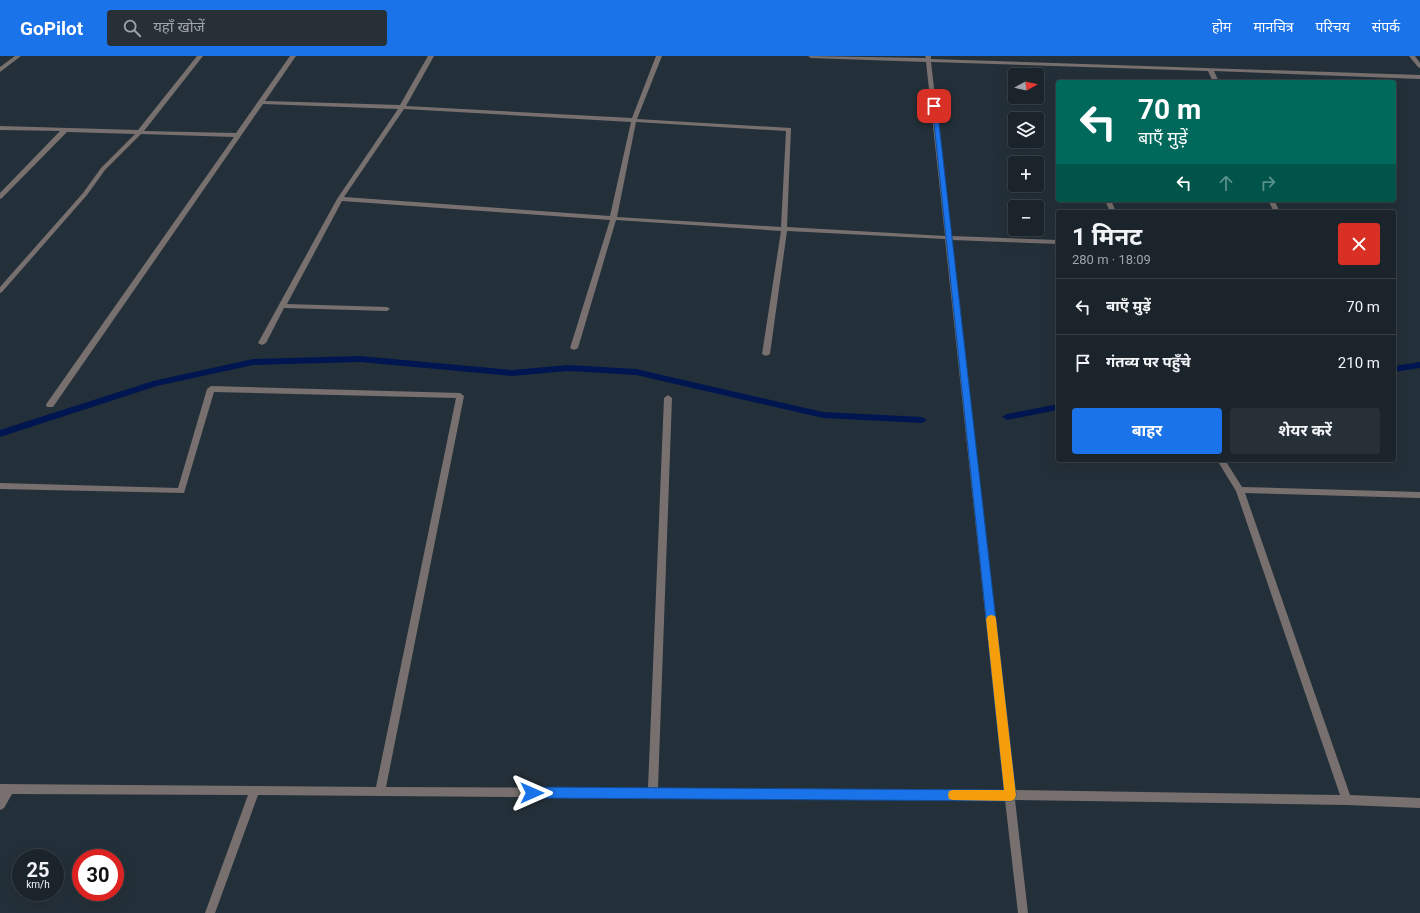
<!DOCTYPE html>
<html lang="hi">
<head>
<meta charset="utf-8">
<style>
  body { margin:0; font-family:Roboto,"Noto Sans Devanagari",sans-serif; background:#283037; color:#f1f3f6; height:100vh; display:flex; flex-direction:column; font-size:15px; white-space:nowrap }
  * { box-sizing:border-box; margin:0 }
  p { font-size:13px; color:#a0a4a9 }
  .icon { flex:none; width:22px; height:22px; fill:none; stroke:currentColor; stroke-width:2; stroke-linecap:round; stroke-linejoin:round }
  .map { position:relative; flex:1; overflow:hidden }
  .details { position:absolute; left:1056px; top:154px; width:340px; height:252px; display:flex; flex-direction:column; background:#1b242b; border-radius:4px; box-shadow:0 4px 16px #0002,0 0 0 1px #394147 }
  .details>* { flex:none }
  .hud { position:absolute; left:1056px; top:24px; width:340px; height:122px; border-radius:4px; box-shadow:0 4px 16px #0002,0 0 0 1px #394147; background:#00695c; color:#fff; overflow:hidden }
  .needle { width:26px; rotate:82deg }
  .tools { position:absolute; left:1008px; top:12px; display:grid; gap:8px }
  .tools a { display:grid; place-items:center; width:36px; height:36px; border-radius:4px; background:#1b242b; box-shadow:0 4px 16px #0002,0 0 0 1px #394147; font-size:20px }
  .speed { position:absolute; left:12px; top:793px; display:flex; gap:8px; font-size:20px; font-weight:700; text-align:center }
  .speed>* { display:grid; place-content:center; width:52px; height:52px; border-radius:50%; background:#1b242b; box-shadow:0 4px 16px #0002,0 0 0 1px #394147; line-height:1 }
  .speed small { font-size:10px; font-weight:400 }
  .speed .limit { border:6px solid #d22; background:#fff; color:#111 }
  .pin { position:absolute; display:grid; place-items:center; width:34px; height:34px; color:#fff; margin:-17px; border-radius:8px; box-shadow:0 2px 6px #0006 }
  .me { position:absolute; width:44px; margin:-22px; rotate:90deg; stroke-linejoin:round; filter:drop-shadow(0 0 3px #0008) }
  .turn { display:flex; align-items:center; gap:14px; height:84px; padding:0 16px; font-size:18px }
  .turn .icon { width:52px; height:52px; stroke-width:2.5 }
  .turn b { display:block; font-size:28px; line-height:34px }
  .lanes { display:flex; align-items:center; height:38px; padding:0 16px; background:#0003; justify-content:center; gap:20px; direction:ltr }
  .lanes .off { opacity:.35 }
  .round { display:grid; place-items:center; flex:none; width:42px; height:42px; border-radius:4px; background:#283037 }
  .headline { display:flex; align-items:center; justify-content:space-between; height:68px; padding:0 16px }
  h1 { font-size:24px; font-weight:700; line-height:30px }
  .cta { display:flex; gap:8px; margin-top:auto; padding:8px 16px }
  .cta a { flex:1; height:46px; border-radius:4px; background:#1a73e8; color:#fff; font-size:16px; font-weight:700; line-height:46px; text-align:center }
  .cta a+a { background:#283037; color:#f1f3f6 }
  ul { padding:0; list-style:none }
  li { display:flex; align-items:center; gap:12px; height:56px; padding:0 16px; border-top:1px solid #394147 }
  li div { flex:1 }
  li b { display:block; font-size:15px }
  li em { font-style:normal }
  header { display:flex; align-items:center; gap:24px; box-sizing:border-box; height:56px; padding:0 20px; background:#1a73e8; color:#fff }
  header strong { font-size:19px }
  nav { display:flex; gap:22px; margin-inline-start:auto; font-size:14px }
  .search { width:280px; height:36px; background:#283037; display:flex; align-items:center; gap:10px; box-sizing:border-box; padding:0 14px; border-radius:4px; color:#a0a4a9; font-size:15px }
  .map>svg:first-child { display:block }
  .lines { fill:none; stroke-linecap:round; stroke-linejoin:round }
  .stream { fill:#001651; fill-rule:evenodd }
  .minor { fill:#78706e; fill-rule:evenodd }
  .tertiary { fill:#78706e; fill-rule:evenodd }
  .route { fill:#1a73e8; stroke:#114b97 }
  .slow { fill:#f59e0b }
</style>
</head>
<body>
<header>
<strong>GoPilot</strong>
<div class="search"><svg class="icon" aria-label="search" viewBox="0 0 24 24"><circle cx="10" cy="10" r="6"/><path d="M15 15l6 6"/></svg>यहाँ खोजें</div>
<nav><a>होम</a><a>मानचित्र</a><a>परिचय</a><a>संपर्क</a></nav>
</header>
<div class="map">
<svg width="1420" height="857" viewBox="0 0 1420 857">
  <rect width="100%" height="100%" fill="#243039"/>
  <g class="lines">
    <path class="stream" d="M360 300 512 314 568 309 636 313 823 356 922 361 927 364 922 367 823 362 636 319 568 315 512 320 360 306 253 309 157 330 0 381V374L153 325 253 303Z
      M1420 306V312L1394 316V310Z
      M1058 348V354L1007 364 1002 361 1007 358Z"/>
    <path class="minor" d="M15 0H21L0 16V11Z
      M197 0H203L144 75 236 77 290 0H296L265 45 400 49 428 0H434L406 50 632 62 656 0H662L637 63 791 72 787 171 945 180 926 6 811 2 808 0 926 2 925 0H931V3L1420 19V23L1214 15 1219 26H1213L1208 15 931 6 951 180 1058 184V188L952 184 1014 734 1340 739 1236 435 1217 404H1225L1242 431 1420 436V442L1245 437 1350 739 1420 742V752L1347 749 1015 744 1028 857H1018L1005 744 656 742 653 743 650 742 258 739 215 857H205L248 739 12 738 4 752 0 754V728L376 731 456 342 214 336 184 437 0 433V427L178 432 207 333 211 330 460 337 464 340 386 731 648 732 664 342 668 339 672 342 658 732 1004 734 945 183 787 175 770 298 766 300 762 298 781 175 616 164 578 292 574 294 570 292 610 164 342 145 287 248 387 251 390 253 387 255 284 252 266 287 262 289 258 287 337 143 398 53 263 48 53 351H47L46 349 47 347 234 81 141 78 105 114 87 139 2 236 0 237V231L83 137 101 112 135 78 67 76 2 142 0 143V137L60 75 0 74V70L138 74ZM404 53 631 66 610 160 344 141ZM636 66 786 75 781 171 617 161Z
      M1105 144H1111L1116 156H1110Z
      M1268 144H1274L1280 156H1274Z"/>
    <path class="tertiary" d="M1409 0H1415L1420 7V12L1418 11Z"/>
  </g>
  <path class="route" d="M932 48 937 50 1016 739 1015 743 1011 745 532 742 528 741 526 737 528 733 532 731 1004 734Z"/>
  <path class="slow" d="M991 559 995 560 996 563 1016 739 1015 743 1011 745 953 744 949 743 948 739 949 735 953 734H1004L986 563 988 560Z"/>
</svg>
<div class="tools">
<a><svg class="needle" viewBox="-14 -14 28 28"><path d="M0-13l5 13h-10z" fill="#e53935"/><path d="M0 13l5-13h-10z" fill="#a0a4a9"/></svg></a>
<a><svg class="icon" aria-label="layers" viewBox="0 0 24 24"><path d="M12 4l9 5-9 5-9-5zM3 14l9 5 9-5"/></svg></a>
<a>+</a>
<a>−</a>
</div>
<div class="speed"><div>25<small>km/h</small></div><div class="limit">30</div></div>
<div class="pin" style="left:934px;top:50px;background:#d93025"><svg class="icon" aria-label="arrive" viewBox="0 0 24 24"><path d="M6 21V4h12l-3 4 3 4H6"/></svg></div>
<svg class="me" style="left:532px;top:737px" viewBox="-20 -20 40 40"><path d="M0-17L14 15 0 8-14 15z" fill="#1a73e8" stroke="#fff" stroke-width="4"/></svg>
<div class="hud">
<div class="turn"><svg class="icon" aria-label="left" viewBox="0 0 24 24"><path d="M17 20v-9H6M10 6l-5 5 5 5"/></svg><div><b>70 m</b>बाएँ मुड़ें</div></div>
<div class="lanes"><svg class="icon" aria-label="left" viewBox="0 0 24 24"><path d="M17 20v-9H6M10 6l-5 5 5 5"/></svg><svg class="icon off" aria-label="ahead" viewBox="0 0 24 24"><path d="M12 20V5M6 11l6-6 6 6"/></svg><svg class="icon off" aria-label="right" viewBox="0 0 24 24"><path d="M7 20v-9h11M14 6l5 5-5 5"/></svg></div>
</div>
<section class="details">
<div class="headline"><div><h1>1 मिनट</h1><p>280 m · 18:09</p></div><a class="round" style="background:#d93025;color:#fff"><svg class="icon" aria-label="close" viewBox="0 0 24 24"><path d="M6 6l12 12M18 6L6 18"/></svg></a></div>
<ul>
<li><svg class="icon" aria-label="left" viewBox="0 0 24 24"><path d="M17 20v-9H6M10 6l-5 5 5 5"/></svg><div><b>बाएँ मुड़ें</b></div><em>70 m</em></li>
<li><svg class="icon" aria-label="arrive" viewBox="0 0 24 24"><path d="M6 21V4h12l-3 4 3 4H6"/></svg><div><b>गंतव्य पर पहुँचे</b></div><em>210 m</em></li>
</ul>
<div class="cta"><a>बाहर</a><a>शेयर करें</a></div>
</section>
</div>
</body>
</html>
